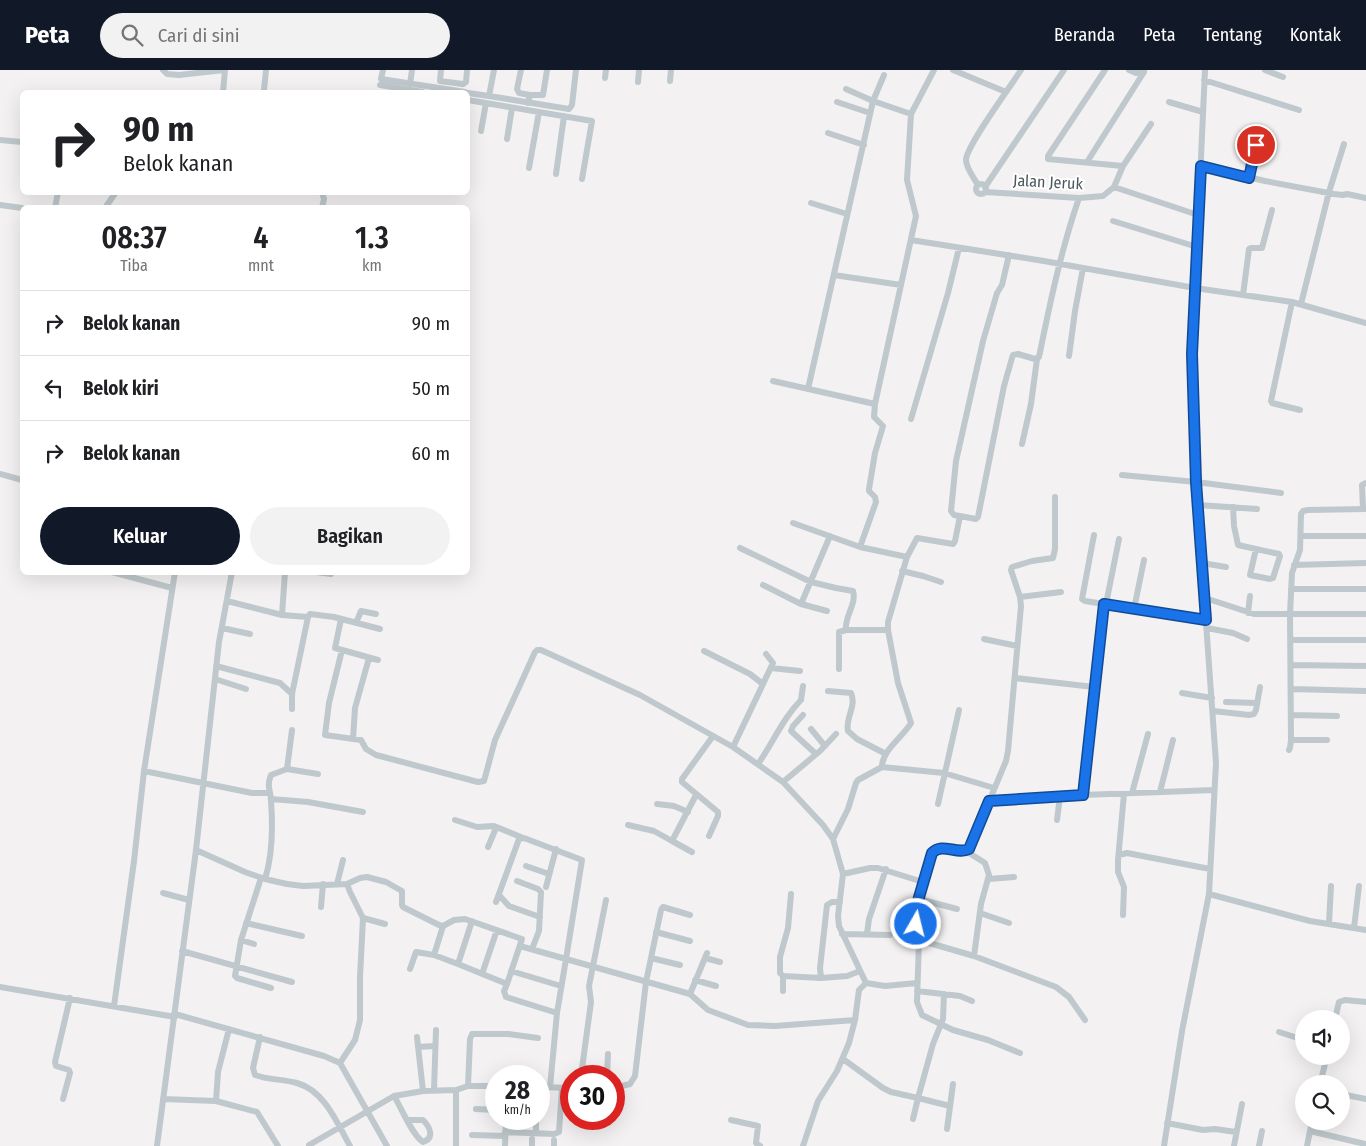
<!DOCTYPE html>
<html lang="id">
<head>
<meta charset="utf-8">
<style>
  body { margin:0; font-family:"Fira Sans Condensed",sans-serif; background:#f2f2f2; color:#202124; height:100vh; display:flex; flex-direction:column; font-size:19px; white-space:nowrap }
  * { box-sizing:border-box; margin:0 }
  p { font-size:16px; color:#757577 }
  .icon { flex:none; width:28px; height:28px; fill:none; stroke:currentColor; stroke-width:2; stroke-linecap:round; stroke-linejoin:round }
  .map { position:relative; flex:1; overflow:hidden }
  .panel { position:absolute; left:20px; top:135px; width:450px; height:370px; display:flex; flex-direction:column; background:#fff; border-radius:8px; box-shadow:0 5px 20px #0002 }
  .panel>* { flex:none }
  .guide { position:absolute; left:20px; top:20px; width:450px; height:105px; border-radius:8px; box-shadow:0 5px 20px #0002; background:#fff; color:#202124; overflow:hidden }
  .controls { position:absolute; left:1295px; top:940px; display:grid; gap:10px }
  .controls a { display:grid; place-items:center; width:55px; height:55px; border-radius:50%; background:#fff; box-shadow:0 5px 20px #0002; font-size:25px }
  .speed { position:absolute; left:485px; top:995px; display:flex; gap:10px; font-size:25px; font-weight:700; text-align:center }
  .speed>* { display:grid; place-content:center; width:65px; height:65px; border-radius:50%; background:#fff; box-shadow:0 5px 20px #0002; line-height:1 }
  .speed small { font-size:12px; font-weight:400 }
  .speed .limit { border:8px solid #d22; background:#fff; color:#111 }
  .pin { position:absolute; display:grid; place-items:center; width:42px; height:42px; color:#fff; margin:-21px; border:2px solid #fff; border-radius:50%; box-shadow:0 1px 5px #0007 }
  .me { position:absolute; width:55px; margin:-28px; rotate:8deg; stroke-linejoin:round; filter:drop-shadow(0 0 4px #0008) }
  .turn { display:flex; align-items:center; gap:18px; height:105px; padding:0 20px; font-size:22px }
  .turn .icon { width:65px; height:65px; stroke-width:2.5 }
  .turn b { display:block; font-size:35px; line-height:42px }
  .eta { display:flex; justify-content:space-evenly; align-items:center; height:85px; text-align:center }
  .eta b { font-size:30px; font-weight:600; line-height:35px }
  .action { display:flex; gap:10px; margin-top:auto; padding:10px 20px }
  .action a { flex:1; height:58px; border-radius:30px; background:#111827; color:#fff; font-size:20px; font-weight:600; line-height:58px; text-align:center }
  .action a+a { background:#f2f2f2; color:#202124 }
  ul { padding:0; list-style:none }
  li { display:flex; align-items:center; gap:15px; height:65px; padding:0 20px; border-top:1px solid #e0e0e0 }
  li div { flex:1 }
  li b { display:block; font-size:19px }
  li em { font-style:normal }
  header { display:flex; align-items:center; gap:30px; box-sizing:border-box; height:70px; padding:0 25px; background:#111827; color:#fff }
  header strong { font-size:24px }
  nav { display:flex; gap:28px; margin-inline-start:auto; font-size:18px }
  .search { width:350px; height:45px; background:#f2f2f2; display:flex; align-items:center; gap:12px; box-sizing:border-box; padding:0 18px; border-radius:28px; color:#757577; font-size:19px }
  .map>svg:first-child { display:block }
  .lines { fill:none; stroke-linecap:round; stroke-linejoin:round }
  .minor { stroke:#bfc8cc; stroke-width:6 }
  .route-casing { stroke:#114b97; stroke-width:12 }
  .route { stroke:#1a73e8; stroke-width:9 }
  .labels { text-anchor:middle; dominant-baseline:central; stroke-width:4; stroke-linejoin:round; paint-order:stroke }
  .street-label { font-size:16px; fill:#4b585d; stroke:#fff }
</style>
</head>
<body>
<header>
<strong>Peta</strong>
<div class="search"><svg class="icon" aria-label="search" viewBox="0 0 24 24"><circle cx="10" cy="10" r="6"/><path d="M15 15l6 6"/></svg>Cari di sini</div>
<nav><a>Beranda</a><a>Peta</a><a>Tentang</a><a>Kontak</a></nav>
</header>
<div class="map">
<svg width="1366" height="1076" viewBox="0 0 1366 1076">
  <rect width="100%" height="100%" fill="#f3f1f2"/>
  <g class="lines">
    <path class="minor" d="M163 0 167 4 179 5 224 0
      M383 0 381 9 465 22
      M441 0 440 11 463 14 466 12 467 0
      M521 0 517 19 519 23 530 25 528 33
      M953 0 1006 22
      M1105 0 1048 86V89L1123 96
      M1129 0 1136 3 1144 1
      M1265 0 1283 7
      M605 8 606 0
      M1204 10 1299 40
      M670 11 671 0
      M638 12 639 0
      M410 14 412 0
      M380 15 423 22
      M846 19 873 31 911 44
      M264 20 266 0
      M223 22 225 0
      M468 23 489 26 494 0
      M530 25H543L547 0
      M489 26 569 39 572 35 576 0
      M468 30 592 51 582 109
      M837 32 870 43
      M1169 32 1203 42
      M481 61 486 33
      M828 63 864 75
      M507 69 512 38
      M0 70 22 72
      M1087 92 1144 2
      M1201 96 1265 111 1334 124 1343 125 1347 124 1366 128
      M529 98 539 42
      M556 104 564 46
      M1249 107 1256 75
      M976 119a5 5 0 1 1 10 0a5 5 0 1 1-10 0Z
      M978 115C974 108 966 98 966 90 966 76 1011 16 1021 0
      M985 117 1064 0
      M1114 117 1198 145
      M985 122 1079 128 1103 126 1114 117 1123 96 1151 54
      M811 133 847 144
      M0 135 22 138
      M55 138 58 122
      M105 138 116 122
      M322 138 324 129 322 122
      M1113 151 1197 177
      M911 170 1044 191 1195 218 1292 232 1366 253
      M834 205 901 215
      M1243 225 1249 179 1251 178H1262L1272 140
      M1292 232 1271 331 1272 333 1300 340
      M1301 234 1329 122 1344 74
      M1069 286 1075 241 1083 198
      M773 311 875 334 916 146 907 110 911 44 934 0
      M808 319 873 31 884 5
      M911 349 948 223 959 178
      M1022 374 1031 334 1037 289
      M0 404 22 410
      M1122 405 1196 412 1281 423
      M1198 435 1257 439
      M1233 437 1234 456 1238 475 1279 484 1280 486 1273 508 1270 509 1250 505 1256 479
      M1363 439 1362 415 1366 413
      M960 446 954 445 951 441 956 391 983 271 997 223 1002 215 1009 185
      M793 453 860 477 907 487
      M1094 465 1082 529 1085 531 1207 550
      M1301 466H1366
      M860 477 876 432 875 427 869 421V419L875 383 883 356 874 347 875 334
      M740 478 811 512 836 518 853 521C857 534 844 547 846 560H888
      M1202 493 1226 497
      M1294 495 1366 493
      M902 501 923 506 941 512
      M112 502 172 518
      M316 502 331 504
      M763 515 801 534 827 541
      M1291 519H1366
      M1020 527 1061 522
      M1205 528 1254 544H1366
      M227 531 282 545 308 547 310 544 334 547 380 559
      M801 534 830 466
      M1106 534 1119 469
      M1134 539 1144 490
      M1248 543 1250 526
      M282 545 285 502
      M341 549 335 578 378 590
      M356 553 361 541 376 544
      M222 558 250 564
      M1207 558 1233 563 1247 569
      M984 569 1017 576
      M1291 570H1366
      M342 580 329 633 325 665 361 670 366 679 376 685 478 712 484 711 495 670 535 582 537 580H541L640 625 733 677 783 712 823 755 833 769 843 804 838 846 839 856 866 913 859 920 855 950 849 973 837 1001 818 1031 803 1076
      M704 581 750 604 763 614
      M1292 595 1366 596
      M216 596 280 613 292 624
      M771 598 800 601
      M839 599V562L846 560
      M1015 608 1094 617
      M215 609 246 619
      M1292 619 1366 621
      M828 621 851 623C857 636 845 648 848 661L857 669 886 684
      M1182 623 1212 628
      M1226 632 1257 633
      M292 639V624L308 547
      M1213 641 1249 645 1254 644 1256 640 1260 617
      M803 645 793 656 791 661 816 684
      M1292 645 1337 646
      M811 659 825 676
      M353 669 355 638 369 588
      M1291 670H1327
      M733 677 773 593 766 584
      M1289 680 1290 678 1291 670 1290 544 1292 503 1300 480 1301 444 1303 441 1308 440 1366 439
      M758 694C773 673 783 648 801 630L803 616
      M882 697 944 703 994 718
      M287 699 292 660
      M144 701 252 723H269
      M783 712 820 681 836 664
      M1160 722 1173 670
      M1132 723 1148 664
      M1083 725 1104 534
      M271 729 308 732 363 742
      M989 731 1083 725 1214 720
      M657 734 674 736 688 742
      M938 734 959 640
      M455 750 477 757 494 756 521 767
      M1057 750 1060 726
      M628 755 654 761 672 771 696 725
      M709 766 718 746V742L682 712V709L713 666
      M833 769 848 739 856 713 858 710 882 697C882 680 903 667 911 653L898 613 888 560V552L907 487 917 468 953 474 955 471 960 446 976 449 978 447 1004 316 1012 288 1013 285 1018 284 1035 289 1039 287C1050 233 1061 180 1079 128
      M672 771 692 782
      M488 777 496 758
      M196 780 245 802 265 809 287 814 303 816 347 814 360 808 367 807 386 812 402 821V835L403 837 439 855 443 856 454 850 465 849 522 869 507 914
      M966 781 985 793 989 805 981 834 974 886
      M1119 785 1127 783 1210 799
      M526 796 549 804
      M843 804 870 798H878L923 812
      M261 808 241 870 235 906 237 908 271 918
      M265 809C273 784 273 758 271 731 271 720 266 717 271 705L287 699 318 704
      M989 809 1014 807
      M517 811 538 819 541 822 539 861 532 879
      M337 814 343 790
      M546 817 556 779
      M163 823 189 830
      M1209 824 1310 851 1366 860
      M499 825 509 836 540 847
      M919 829 957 839
      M496 832 519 769 524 768 582 790 566 889 690 924 708 940 748 955 775 956 855 950
      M840 832H832L827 835 820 898 821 908 847 906 860 901
      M321 837 323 814
      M980 843 1009 853
      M1123 845 1124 817 1118 802V790L1124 724
      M363 848 385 854
      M472 851 458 894 507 914 504 921 506 927 557 943
      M246 853 302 866
      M1329 853 1331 816
      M1354 858 1359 816
      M656 862 690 871
      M842 864 890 865
      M867 864 869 849 886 799
      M241 870 254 874
      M919 870 974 886 1056 917 1069 927 1085 950
      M520 876 566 889 557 943 550 1017
      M182 881 292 912
      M434 885 443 856
      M651 888 680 895
      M705 888 720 892
      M410 899 416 882 434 885 458 894
      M511 901 561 916
      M482 904 497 860
      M783 906 780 903V887L788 858 791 824
      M695 910 716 916
      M866 913 885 916 917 913
      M0 917 175 947
      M783 921V906L821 908
      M917 921 960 926 972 931
      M690 924 707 883
      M114 936 134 791 144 701 175 502
      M175 944 324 986 340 993 387 1076
      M1335 949 1339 932 1345 930 1366 932
      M1279 962 1304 970
      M260 967 253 998 255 1005C268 1010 283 1009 297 1013 325 1021 337 1053 350 1076
      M417 967 423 1021
      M418 977 435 976
      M1020 983 988 970 953 960 922 945 917 932 919 870 915 847 932 783C942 772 957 785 969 779L1006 691 1008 681 1021 536 1020 527 1011 500 1012 497 1032 491 1053 488 1055 479V427
      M843 989 883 1018 891 1022 918 1028 933 974 943 949 944 924
      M340 993 355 970 360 950V907L363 848 350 822 347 814
      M581 1006 591 932 589 916 606 830
      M607 1006 608 984
      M1320 1014 1327 986
      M468 1016 470 969 472 964H508L538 968
      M539 1017 571 1018
      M614 1018 630 1014 635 1006 646 912 661 840 663 837 690 845
      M434 1020 436 960
      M456 1020V1076
      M1341 1024 1366 1029
      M394 1026C401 1037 412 1065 423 1072 435 1068 430 1057 423 1050H408
      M63 1029 70 1003 69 1000 56 996 55 992 70 928
      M163 1029 216 1031 257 1042 278 1076
      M216 1031 218 1002 229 959
      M476 1039 496 1040
      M913 1049 918 1028 950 1036
      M731 1050 758 1056 756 1073 760 1076
      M1167 1053 1203 1060 1215 1059 1236 1062
      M947 1059 953 1014
      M1310 1061 1365 1074
      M505 1062 554 1064 559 1062 562 1018
      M536 1063V1049
      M472 1065 505 1066
      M309 1075 394 1026 423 1021 456 1020 468 1016H496
      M157 1076 196 780 219 572 232 502
      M505 1076 506 1049
      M532 1076V1069
      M554 1076V1070
      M1164 1076 1182 961 1209 824 1216 693 1196 412 1192 284 1205 0
      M1234 1076 1242 1034
      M1259 1076 1262 1061
      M1307 1076 1312 1051"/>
  </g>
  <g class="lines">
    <g class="route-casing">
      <path id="route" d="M916 854 915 841 932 783C942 772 957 785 969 779L989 731 1083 725 1104 534 1206 550 1196 412 1192 284 1201 96 1249 108 1256 75"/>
    </g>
    <use href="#route" class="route"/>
  </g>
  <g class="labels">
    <g class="street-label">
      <text transform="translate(1048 112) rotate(3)">Jalan Jeruk</text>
    </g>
  </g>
</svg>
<div class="controls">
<a><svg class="icon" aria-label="sound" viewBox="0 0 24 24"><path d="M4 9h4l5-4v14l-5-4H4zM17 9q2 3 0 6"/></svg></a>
<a><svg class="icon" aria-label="search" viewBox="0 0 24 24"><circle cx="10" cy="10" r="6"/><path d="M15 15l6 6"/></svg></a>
</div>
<div class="speed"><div>28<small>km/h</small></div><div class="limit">30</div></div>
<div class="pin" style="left:1256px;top:75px;background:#d93025"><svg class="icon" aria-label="arrive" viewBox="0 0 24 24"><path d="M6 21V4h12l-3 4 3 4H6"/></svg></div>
<svg class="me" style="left:916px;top:854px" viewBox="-20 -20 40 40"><circle r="17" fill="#1a73e8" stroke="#fff" stroke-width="3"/><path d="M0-11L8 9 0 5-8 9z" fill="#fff"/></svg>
<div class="guide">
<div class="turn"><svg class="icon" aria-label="right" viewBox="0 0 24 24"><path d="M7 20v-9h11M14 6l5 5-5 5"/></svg><div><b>90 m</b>Belok kanan</div></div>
</div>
<section class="panel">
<div class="eta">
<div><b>08:37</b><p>Tiba</p></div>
<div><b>4</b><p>mnt</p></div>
<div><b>1.3</b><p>km</p></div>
</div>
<ul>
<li><svg class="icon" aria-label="right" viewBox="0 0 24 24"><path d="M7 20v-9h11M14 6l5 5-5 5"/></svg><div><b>Belok kanan</b></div><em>90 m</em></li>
<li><svg class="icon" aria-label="left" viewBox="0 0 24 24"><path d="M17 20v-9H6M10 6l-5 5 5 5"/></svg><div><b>Belok kiri</b></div><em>50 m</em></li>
<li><svg class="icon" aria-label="right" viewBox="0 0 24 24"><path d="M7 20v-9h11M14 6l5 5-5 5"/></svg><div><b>Belok kanan</b></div><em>60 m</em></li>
</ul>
<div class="action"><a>Keluar</a><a>Bagikan</a></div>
</section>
</div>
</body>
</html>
